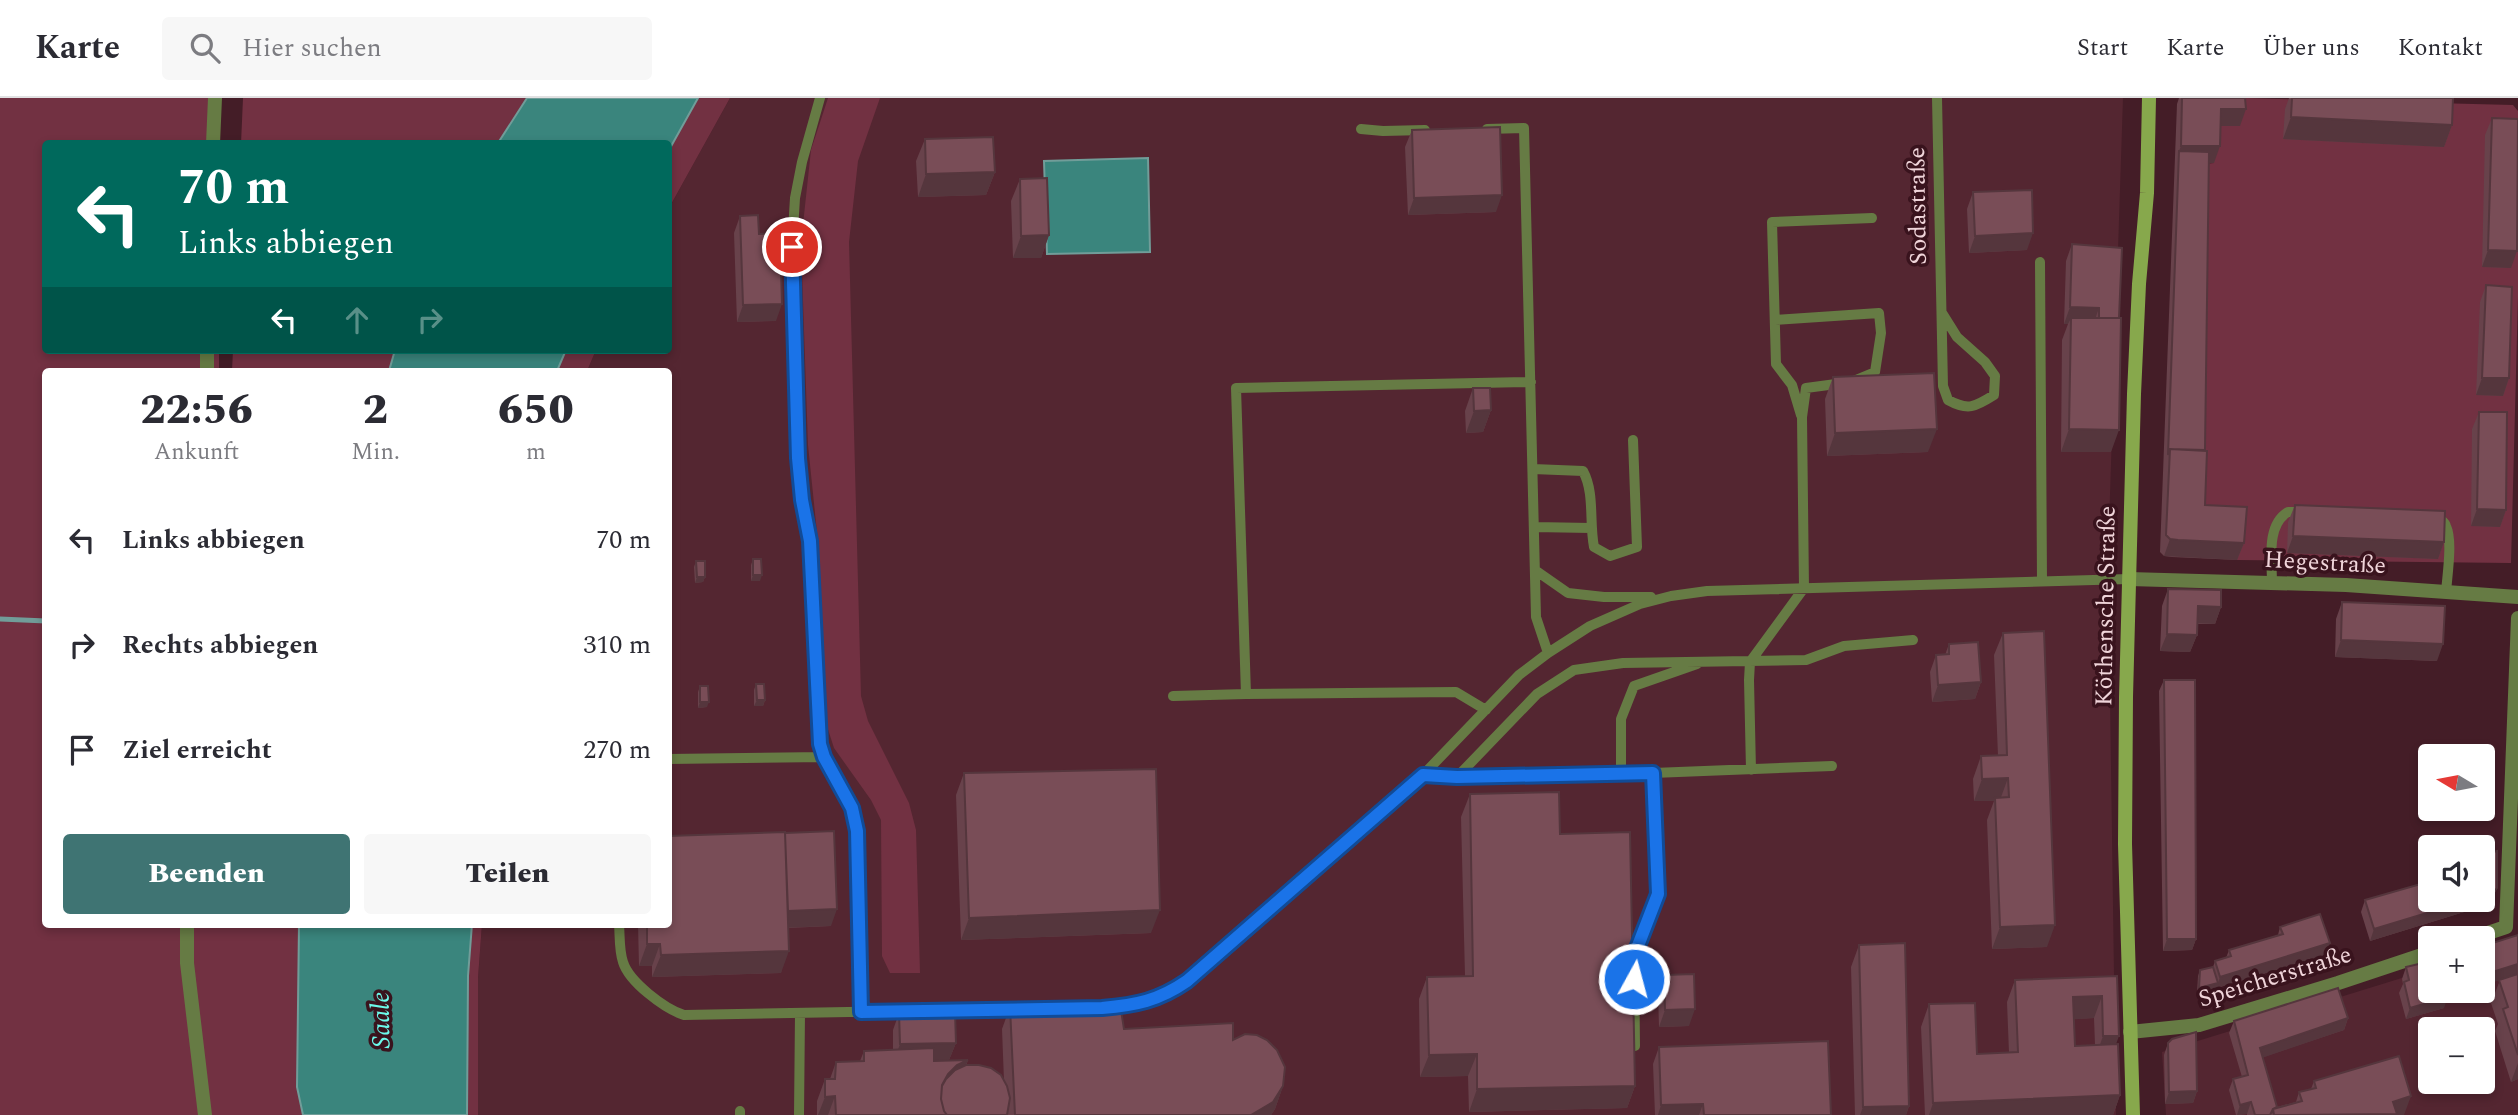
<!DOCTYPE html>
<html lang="de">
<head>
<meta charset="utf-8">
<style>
  body { margin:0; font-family:Spectral,serif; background:#f7f7f7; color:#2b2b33; height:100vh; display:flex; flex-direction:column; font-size:26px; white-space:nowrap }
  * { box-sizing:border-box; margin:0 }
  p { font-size:23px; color:#7c7c81 }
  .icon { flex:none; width:38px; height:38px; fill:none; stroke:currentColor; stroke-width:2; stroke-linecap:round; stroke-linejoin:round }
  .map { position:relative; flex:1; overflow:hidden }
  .sheet { position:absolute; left:42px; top:270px; width:630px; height:560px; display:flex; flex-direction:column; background:#fff; border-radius:7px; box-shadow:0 4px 10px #0003 }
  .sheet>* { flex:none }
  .hud { position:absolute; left:42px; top:42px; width:630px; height:214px; border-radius:7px; box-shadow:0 4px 10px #0003; background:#00695c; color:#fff; overflow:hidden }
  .needle { width:46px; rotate:280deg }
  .controls { position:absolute; left:2418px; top:646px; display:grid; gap:14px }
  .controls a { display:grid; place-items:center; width:77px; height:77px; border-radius:7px; background:#fff; box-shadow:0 4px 10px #0003; font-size:35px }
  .pin { position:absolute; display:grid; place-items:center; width:60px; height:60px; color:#fff; margin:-30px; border:4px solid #fff; border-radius:50%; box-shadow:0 2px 7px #0007 }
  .me { position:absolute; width:77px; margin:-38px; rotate:7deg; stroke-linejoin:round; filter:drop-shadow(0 0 5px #0008) }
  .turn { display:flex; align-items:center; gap:24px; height:147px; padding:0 21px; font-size:32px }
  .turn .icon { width:91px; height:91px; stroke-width:2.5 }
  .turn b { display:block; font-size:49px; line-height:60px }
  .lanes { display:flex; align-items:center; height:66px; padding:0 21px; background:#0003; justify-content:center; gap:35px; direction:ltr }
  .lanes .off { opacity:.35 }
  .eta { display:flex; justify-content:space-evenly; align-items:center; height:119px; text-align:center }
  .eta b { font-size:42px; font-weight:800; line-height:49px }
  .button { display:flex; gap:14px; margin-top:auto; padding:14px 21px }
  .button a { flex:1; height:80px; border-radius:7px; background:#3f7473; color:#fff; font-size:28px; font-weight:800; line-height:80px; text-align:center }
  .button a+a { background:#f7f7f7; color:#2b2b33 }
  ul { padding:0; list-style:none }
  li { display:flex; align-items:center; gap:21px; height:105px; padding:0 21px }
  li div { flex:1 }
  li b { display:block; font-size:26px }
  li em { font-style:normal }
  header { display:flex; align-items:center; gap:42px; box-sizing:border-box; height:98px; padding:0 35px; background:#fff; border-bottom:2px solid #e1e1e2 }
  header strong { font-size:33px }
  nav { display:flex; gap:38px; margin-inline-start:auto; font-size:24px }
  .search { width:490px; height:63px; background:#f7f7f7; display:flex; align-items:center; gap:18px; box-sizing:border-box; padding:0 24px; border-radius:7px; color:#7c7c81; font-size:26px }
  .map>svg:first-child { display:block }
  .built { fill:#542631; fill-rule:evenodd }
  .green { fill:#723142 }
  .water { fill:#3a857d; stroke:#719d99; stroke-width:2 }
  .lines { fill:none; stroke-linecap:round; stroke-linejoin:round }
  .stream { stroke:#719d99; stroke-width:5 }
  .service { stroke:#667b44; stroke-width:10 }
  .minor { stroke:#667b44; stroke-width:14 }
  .tertiary { stroke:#667b44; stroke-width:14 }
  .secondary { stroke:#87a84c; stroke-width:14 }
  .wall { fill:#68424b; fill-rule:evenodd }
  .shaded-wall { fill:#55363d }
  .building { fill:#794d57; stroke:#55363d; stroke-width:2 }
  .route-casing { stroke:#114b97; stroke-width:18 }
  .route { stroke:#1a73e8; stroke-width:12 }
  .labels { text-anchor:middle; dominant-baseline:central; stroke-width:7; stroke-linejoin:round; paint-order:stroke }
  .street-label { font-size:24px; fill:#f0d5da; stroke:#39131d }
  .water-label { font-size:26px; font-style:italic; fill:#6cfaeb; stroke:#39131d }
</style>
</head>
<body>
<header>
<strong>Karte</strong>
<div class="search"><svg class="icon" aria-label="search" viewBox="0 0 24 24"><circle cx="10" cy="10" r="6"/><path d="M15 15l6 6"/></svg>Hier suchen</div>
<nav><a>Start</a><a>Karte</a><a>Über uns</a><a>Kontakt</a></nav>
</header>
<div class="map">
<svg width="2518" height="1017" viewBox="0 0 2518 1017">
  <rect width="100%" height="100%" fill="#441d27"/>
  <path class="built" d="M730 0H2123L2108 458 2116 1017H478V880L482 826H668V273H587L596 252H668L669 110Z
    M2518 843V1017H2166L2162 954 2431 871V892H2483V854ZM2431 931H2483V984H2431Z"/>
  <path class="green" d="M0 0H213L214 45 46 46V252H219V273H46V826H299L297 989 303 1017H0Z
    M243 0H527L498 45 241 46Z
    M698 0H730L669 110V52Z
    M828 0H880L858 63 849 144 861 598 868 623 909 705 916 732 920 875H890L882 858 881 722 871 702 834 650 824 619 818 444 808 347 801 145 811 52Z
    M2240 0 2513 7 2518 13V199L2511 465 2237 462 2240 426 2198 424 2205 66 2214 65V28Z
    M233 252H395L389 273H232Z
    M566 252H596L587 273H557Z
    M472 826H482L478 880V1017H467L468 878Z"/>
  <path class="water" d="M527 0H698L669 52 668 46 498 45Z
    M1148 60 1150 154 1047 156 1044 63Z
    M395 252H566L557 273H389Z
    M299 826H472L468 878 467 1017H303L297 989Z"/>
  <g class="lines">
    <path class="stream" d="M0 521 46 523"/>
    <path class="service" d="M820 0 802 64 795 100 792 149 798 360 802 402 810 443 820 646 824 659 852 711 857 733 861 914
      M1937 0 1943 288 1948 302C1968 313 1975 309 1994 297L1995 278 1985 264 1957 239 1942 215
      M1361 31 1383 33 1425 32
      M1487 31 1524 30 1536 519 1548 555
      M2040 164 2042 483
      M1801 317 1792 287 1776 266 1772 124 1872 120
      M1533 371 1583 373C1595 395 1589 424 1594 449L1610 458 1637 449 1633 342
      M2433 419C2438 421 2444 422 2446 428 2453 443 2447 478 2446 495
      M1534 429 1591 430
      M1535 472 1568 495 1604 499H1651
      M2272 485C2272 462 2266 427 2288 414H2305
      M1173 598 1246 596
      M1486 612 1456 594 1246 596 1236 290 1531 284
      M668 661 824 659
      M1751 672 1749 582 1750 564 1804 490 1802 319 1806 290 1851 284 1875 274 1881 235 1879 215 1775 222
      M1621 676V621L1634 588 1697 566
      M1423 677 1457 679 1653 675 1832 668
      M1457 679 1537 596 1574 572 1623 565 1806 562 1844 548 1913 542
      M619 826C620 839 619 852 623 864 629 884 665 911 684 917L1020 911
      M1106 910C1139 906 1159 902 1187 883L1423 677 1519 577 1548 555 1590 528 1640 506 1671 498 1707 493 2129 481
      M1635 948 1634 858 1658 796 1653 675
      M740 1017V1013
      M799 1017 800 915"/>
    <path class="minor" d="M213 46 215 0
      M207 273V252
      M187 826V865L205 1017
      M2473 840 2506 829 2518 520
      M2130 934 2199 927 2338 885 2431 854"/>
    <path class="tertiary" d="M2129 481 2346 487 2518 499"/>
    <path class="secondary" d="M2133 1017 2125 746 2126 599 2134 296 2139 186 2147 95 2149 0"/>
  </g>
  <path class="wall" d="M2179 0H2245L2240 28H2220L2214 65H2209L2205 407 2244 445 2237 462 2172 459 2164 458 2160 454 2177 6Z
    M2289 0H2453L2452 27 2444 49 2283 41 2285 11Z
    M2492 20 2511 170 2482 169 2485 37Z
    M1412 32 1496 114 1408 117 1405 49Z
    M925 41 995 74 986 97 918 99 916 63Z
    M1020 81 1049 137 1041 160H1013L1011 103Z
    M1973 94 2027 152 1969 155 1967 111Z
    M740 118 759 136 776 223 737 224 734 135Z
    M2072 146 2122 150 2111 354H2061L2062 242 2068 226H2064L2066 163Z
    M2486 187 2509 280 2503 298 2476 297 2480 204Z
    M1833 279 1928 354 1827 358 1825 301Z
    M1473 290 1491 312 1483 334 1466 335 1465 313Z
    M2479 314 2506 412 2500 429 2471 428 2472 331Z
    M2295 407 2444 444 2438 461 2287 455 2288 424Z
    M753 461 760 483H751V467Z
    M696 463 705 479 703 484 695 485 694 469Z
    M2168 491 2221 509 2215 526H2197V537L2190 554 2160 553 2162 508Z
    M2342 504 2437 563 2335 559 2336 521Z
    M2003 535 2047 849 1992 851 1987 722 1994 703H1974L1973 681 1981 658H1998L1994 557Z
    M1949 546 1981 584 1975 601 1932 604 1930 574 1936 557H1945Z
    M2164 582 2196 841 2192 852 2163 853 2159 593Z
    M756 586 765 602 763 608H754V592Z
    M700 588 707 609 698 610V594Z
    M964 675 1151 835 961 842 956 697Z
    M1470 696 1560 736 1635 988 1627 1010 1469 1014 1468 978 1420 979 1419 901 1427 879 1465 878 1461 719Z
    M2497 790 2490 806 2370 843 2361 814 2365 802Z
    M638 826H668L831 828 788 830 781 875 652 879V868H639Z
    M2280 829 2325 857 2197 896 2198 878 2200 872 2213 869 2215 863 2226 860 2229 852 2278 837Z
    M2518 837V981L2511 984 2495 933 2498 926 2491 905Z
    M1859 847 1909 1008 1906 1017H1855L1851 869Z
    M2406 869 2444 910 2406 921 2399 895 2403 886 2402 881Z
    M1664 877 1689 928 1659 929 1658 894Z
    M2117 878 2116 947 2120 997 2113 1017H1925L1921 929 1929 906 1977 956 2009 955 2007 904 2015 882ZM2094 920 2095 947 2075 948 2074 921Z
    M1010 909 1124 931 1233 942 1283 988 1275 1011 1271 1017H817V1003L825 981H830L836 964 860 963 864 953 893 952V932L899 915 956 945 949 962 934 963 968 962 966 968 1004 983 1002 931Z
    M2348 920 2344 932 2263 959 2277 1009 2296 1004 2299 994 2311 991 2314 983 2404 1017H2247V1016L2236 1017 2229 992 2233 981 2242 979 2229 935 2234 923Z
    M2168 945 2197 993 2193 1005 2165 1006 2164 957Z
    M1659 949 1831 1017H1655L1653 966Z"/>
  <path class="shaded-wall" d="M2221 11H2246L2240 28H2214Z
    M2291 19 2452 27 2444 49 2283 41Z
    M2181 48H2220L2214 65H2178L2179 53Z
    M995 74 986 97 918 99 926 76Z
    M1502 97 1496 114 1408 117 1414 100Z
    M2033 135 2027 152 1969 155 1975 138Z
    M1049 137 1041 160H1013L1021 138Z
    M2488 152 2517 153 2511 170 2482 169Z
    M782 206 776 223 737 224 743 207Z
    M2070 209 2099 210 2093 227 2071 220 2068 226H2064Z
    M2482 280H2509L2503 298 2476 297Z
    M1491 312 1483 334 1466 335 1474 313Z
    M1937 331 1928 354 1827 358 1835 335Z
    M2069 331 2119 332 2111 354H2061Z
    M2477 411 2506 412 2500 429 2471 428Z
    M2293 438 2444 444 2438 461 2287 455Z
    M2170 441 2244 445 2237 462 2164 458Z
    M753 477H762L760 483H751Z
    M697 479H705L703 484 695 485Z
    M2198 508 2221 509 2215 526 2191 525Z
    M2167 536 2197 537 2190 554 2160 553Z
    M2341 542 2443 546 2437 563 2335 559Z
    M1981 584 1975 601 1932 604 1938 587Z
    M757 602H765L763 608H754Z
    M700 604H709L707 609 698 610Z
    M2008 680 2000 702 1995 700 1994 703H1974L1982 681Z
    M2497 790 2490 806 2370 843 2374 831 2470 802H2483V797Z
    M837 811 831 828 779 830 786 813Z
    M1160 812 1151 835 961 842 969 820Z
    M2055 827 2047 849 1992 851 2000 829Z
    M2167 841H2196L2192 852 2163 853Z
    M2330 845 2325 857 2197 896 2199 890 2218 885 2220 879Z
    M647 846H660L652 868H639Z
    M789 853 781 875 652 879 661 857Z
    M2518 866V877L2483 887V877Z
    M2102 898 2094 920 2064 922 2073 899Z
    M2448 899 2444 910 2406 921 2410 910Z
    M1695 911 1689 928 1659 929 1665 912Z
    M2348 920 2344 932 2256 962 2260 950Z
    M2103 938H2119L2111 960 2095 961Z
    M956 945 949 962 894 963 900 946Z
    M1477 956 1468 978 1420 979 1429 957Z
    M968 962 960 984 940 998 948 976 957 967Z
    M2518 965V981L2511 984Z
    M1283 988 1275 1011 1271 1017H1251Z
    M1635 988 1627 1010 1469 1014 1477 991Z
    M2197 993 2193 1005 2165 1006 2169 994Z
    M2120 997 2113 1017H1929L1933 1005Z
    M835 998 828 1017H818L825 999Z
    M2411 998 2404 1017H2388L2393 1004Z
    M2251 1004 2247 1016 2237 1017 2240 1007Z
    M1703 1006 1699 1017H1658L1661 1007Z
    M1909 1008 1906 1017H1860L1863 1009Z"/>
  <path class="building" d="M2182 0H2245L2246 11H2221L2220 48H2181Z
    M2292 0H2453L2452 27 2291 19Z
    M2492 20 2518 21 2517 153 2488 152Z
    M1500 29 1502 97 1414 100 1412 32Z
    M993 39 995 74 926 76 925 41Z
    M2179 53 2209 54 2205 352 2170 351 2168 357Z
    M1047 80 1049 137 1021 138 1020 81Z
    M2032 92 2033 135 1975 138 1973 94Z
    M758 117 759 136 780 135 782 206 743 207 740 118Z
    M2072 146 2122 150 2119 220H2099V210L2070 209Z
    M2486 187 2512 189 2509 280H2482Z
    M2071 220H2121L2119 332 2069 331Z
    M1934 275 1937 331 1835 335 1833 279Z
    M1473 290H1490L1491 312 1474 313Z
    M2479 314H2507L2506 412 2477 411Z
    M2170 351 2207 353 2205 407 2247 409 2244 445 2178 442 2170 441 2166 437Z
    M2295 407 2445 413 2444 444 2293 438Z
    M753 461H761L762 477H753Z
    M696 463H705V479H697Z
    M2168 491 2221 492V509L2198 508 2197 537 2167 536Z
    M2342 504 2445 508 2443 546 2341 542Z
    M2044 533 2055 827 2000 829 1995 700 2009 699 2008 680 1982 681 1981 658 2007 657 2003 535Z
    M1978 544 1981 584 1938 587 1936 557 1949 556V546Z
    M2164 582H2195L2196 841H2167Z
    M756 586H764L765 602H757Z
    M700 588H708L709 604H700Z
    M1156 671 1160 812 969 820 964 675Z
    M1559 694 1560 736 1630 734 1635 988 1477 991V956L1429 957 1427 879 1473 878 1470 696Z
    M834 733 837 811 788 813 785 735Z
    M785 734 789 853 661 857 660 846H647V826H668V738Z
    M2497 753V790L2494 794 2483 797V756Z
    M2431 783V802H2470L2374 831 2365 802Z
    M2320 816 2330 845 2220 879 2215 863 2231 858 2229 852 2283 836 2280 829Z
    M2518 837V866L2483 877V848Z
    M1905 845 1909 1008 1863 1009 1859 847Z
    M2431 863V892H2446L2448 899 2410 910 2404 884 2409 882 2406 869Z
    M2213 869 2218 885 2199 890 2200 872Z
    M1694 876 1695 911 1665 912 1664 877Z
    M2518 876V957L2503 911 2508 909 2499 882Z
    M2117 878 2119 938H2103L2102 898 2073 899 2075 948 2118 946 2120 997 1933 1005 1929 906 1975 905 1977 956 2018 954 2015 882Z
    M2338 890 2348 920 2260 950 2277 1009 2273 1011 2270 1017H2255L2251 1004 2240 1007 2233 981 2248 977 2234 923Z
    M1120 906 1124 931 1233 925V942L1245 936 1257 937 1267 942 1277 952 1285 969 1283 988 1273 1004 1251 1017H1015L1010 909Z
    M955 913 956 945 900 946 899 915Z
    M2196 934 2197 993 2169 994 2168 945 2172 941Z
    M1828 943 1831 1017H1704L1703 1006 1661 1007 1659 949Z
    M934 950V963L968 962 957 967 948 976 942 987 941 1001 944 1013 947 1017H836L835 998 825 999V981H835L836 964 864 963V953Z
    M2399 958 2411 998 2393 1004 2397 1016 2274 1017 2273 1011 2302 1003 2299 994 2316 990 2314 983Z
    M966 967H979L991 970 1001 977 1007 988 1010 1000 1007 1017H947L944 1013 941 1001 942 988 946 981 955 972Z"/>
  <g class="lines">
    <g class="route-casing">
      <path id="route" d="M792 149 798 360 802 402 810 443 820 646 824 659 852 710 857 733 861 914 1102 910C1136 907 1158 903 1187 883L1423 677 1457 679 1653 675 1658 796 1634 858V881"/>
    </g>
    <use href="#route" class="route"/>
  </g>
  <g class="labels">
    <g class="street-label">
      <text transform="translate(1918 108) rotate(-91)">Sodastraße</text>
      <text transform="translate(2325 465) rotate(3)">Hegestraße</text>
      <text transform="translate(2106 508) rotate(-89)">Köthensche Straße</text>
      <text transform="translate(2275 879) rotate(-17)">Speicherstraße</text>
    </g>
    <g class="water-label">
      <text transform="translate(381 922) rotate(-91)">Saale</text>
    </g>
  </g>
</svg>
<div class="controls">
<a><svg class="needle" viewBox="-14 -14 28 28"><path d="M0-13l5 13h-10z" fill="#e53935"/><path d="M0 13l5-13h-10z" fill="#7c7c81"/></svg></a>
<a><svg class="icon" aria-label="sound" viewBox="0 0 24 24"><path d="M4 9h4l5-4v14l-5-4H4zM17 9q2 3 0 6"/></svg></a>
<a>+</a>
<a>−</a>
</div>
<div class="pin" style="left:792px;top:149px;background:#d93025"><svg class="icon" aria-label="arrive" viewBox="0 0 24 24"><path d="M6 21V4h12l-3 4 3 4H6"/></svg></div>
<svg class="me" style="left:1634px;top:881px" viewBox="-20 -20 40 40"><circle r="17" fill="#1a73e8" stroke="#fff" stroke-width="3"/><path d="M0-11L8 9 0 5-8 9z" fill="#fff"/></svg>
<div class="hud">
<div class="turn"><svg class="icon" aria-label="left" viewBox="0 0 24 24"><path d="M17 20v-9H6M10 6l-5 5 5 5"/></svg><div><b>70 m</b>Links abbiegen</div></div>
<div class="lanes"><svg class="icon" aria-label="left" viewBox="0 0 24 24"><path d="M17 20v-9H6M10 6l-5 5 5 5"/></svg><svg class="icon off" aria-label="ahead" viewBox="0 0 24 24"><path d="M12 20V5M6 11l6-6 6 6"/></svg><svg class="icon off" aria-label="right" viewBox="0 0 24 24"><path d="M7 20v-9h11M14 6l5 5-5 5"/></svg></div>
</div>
<section class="sheet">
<div class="eta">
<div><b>22:56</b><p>Ankunft</p></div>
<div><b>2</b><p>Min.</p></div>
<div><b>650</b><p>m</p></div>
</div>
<ul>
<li><svg class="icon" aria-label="left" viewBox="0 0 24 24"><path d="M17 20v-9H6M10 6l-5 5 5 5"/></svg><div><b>Links abbiegen</b></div><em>70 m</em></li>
<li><svg class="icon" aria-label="right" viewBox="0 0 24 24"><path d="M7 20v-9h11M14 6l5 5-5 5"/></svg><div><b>Rechts abbiegen</b></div><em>310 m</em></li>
<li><svg class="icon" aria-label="arrive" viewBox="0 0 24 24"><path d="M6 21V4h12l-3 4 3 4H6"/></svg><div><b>Ziel erreicht</b></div><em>270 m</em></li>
</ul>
<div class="button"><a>Beenden</a><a>Teilen</a></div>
</section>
</div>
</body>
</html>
